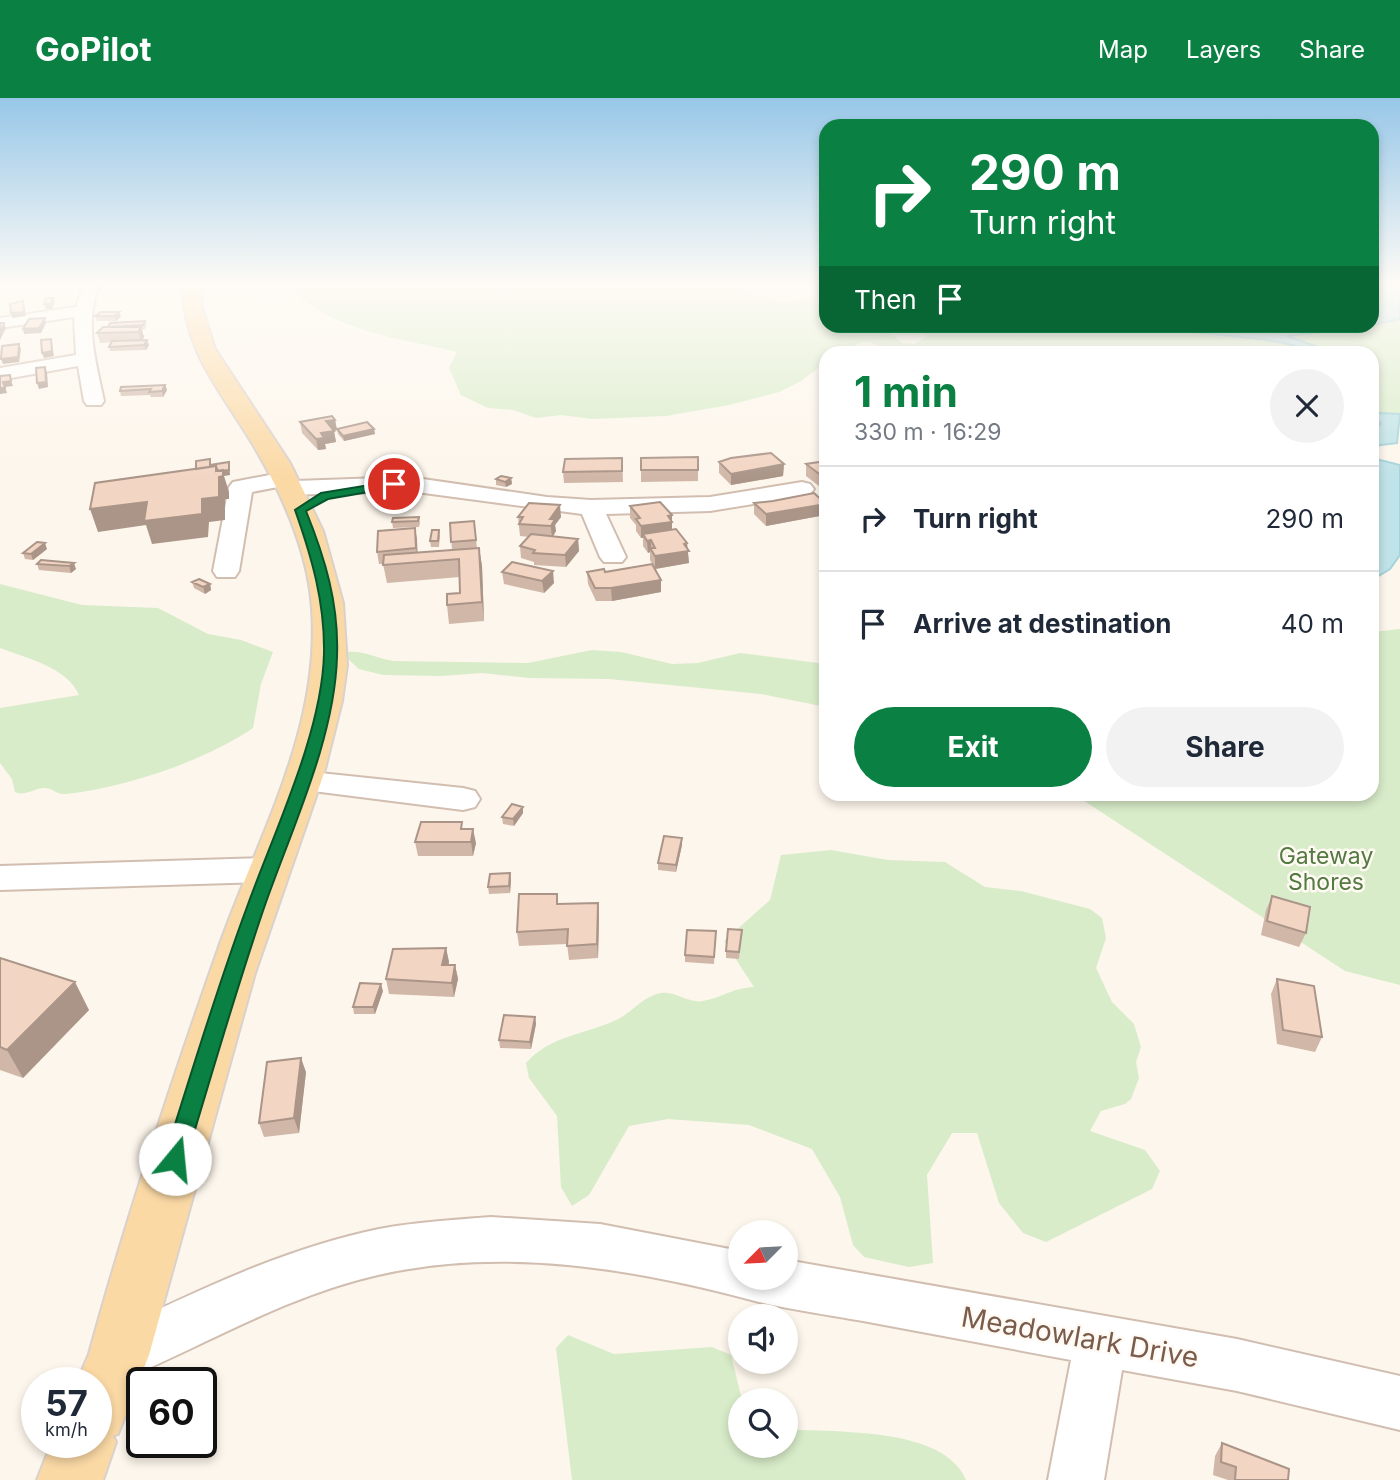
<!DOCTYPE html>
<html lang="en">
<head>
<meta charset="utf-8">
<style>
  body { margin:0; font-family:Inter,sans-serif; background:#f2f2f3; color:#1f2937; height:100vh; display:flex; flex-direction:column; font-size:26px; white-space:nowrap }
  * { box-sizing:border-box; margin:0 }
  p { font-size:23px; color:#747a83 }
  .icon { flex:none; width:38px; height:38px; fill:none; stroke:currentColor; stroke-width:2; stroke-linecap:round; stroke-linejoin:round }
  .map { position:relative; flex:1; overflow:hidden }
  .side { position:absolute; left:819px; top:248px; width:560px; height:455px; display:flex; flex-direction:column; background:#fff; border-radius:21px; box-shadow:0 4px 10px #0003 }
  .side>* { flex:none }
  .banner { position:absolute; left:819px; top:21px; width:560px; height:214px; border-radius:21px; box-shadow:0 4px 10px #0003; background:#0b8043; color:#fff; overflow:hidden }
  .needle { width:46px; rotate:246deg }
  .buttons { position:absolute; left:728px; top:1122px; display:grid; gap:14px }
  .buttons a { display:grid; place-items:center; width:70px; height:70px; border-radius:50%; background:#fff; box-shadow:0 4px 10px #0003; font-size:35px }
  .speed { position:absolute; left:21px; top:1269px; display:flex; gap:14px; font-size:35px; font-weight:700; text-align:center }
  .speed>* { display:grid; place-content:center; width:91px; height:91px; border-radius:50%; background:#fff; box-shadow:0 4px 10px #0003; line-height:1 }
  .speed small { font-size:18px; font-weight:400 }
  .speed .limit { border:4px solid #111; border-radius:10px; background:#fff; color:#111 }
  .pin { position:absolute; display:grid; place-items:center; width:60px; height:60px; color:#fff; margin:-30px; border:4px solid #fff; border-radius:50%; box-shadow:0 2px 7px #0007 }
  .me { position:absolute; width:77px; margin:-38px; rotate:17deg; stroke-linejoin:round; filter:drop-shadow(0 0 5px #0008) }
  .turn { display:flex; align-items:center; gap:24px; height:147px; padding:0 35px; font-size:32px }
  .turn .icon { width:91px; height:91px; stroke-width:2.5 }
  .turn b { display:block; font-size:49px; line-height:60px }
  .then { display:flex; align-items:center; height:66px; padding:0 35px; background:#0003; gap:14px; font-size:26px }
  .round { display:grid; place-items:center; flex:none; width:74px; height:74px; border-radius:37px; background:#f2f2f3 }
  .overview { display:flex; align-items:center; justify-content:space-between; height:119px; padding:0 35px }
  h1 { font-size:42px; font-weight:700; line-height:52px; color:#0b8043 }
  .button { display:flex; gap:14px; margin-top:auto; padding:14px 35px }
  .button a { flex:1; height:80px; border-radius:42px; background:#0b8043; color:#fff; font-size:28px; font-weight:700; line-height:80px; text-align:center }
  .button a+a { background:#f2f2f3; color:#1f2937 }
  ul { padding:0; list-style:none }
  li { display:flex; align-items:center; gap:21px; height:105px; padding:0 35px; border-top:2px solid #e0e1e3 }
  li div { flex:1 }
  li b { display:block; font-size:26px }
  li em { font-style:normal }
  header { display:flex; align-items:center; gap:42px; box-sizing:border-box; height:98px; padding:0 35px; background:#0b8043; color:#fff }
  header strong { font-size:33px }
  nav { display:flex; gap:38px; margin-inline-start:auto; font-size:24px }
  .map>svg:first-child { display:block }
  .green { fill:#d8ecc9 }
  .water { fill:#bfe3e8; stroke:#a5d3da; stroke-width:2 }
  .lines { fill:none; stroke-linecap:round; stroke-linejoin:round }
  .minor-casing { stroke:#d1beb0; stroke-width:4 }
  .major-casing { stroke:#dad1cd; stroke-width:4 }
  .minor { fill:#fff; fill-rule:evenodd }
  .major { fill:#fbd9a5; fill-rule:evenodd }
  .wall { fill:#d1b7a8 }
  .shaded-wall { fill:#aa9588 }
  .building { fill:#f3d5c3; stroke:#aa9588; stroke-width:2 }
  .route { fill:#0b8043; stroke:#07532c; stroke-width:2 }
  .labels { text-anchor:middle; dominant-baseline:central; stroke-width:5; stroke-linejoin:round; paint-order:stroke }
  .park-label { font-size:23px; fill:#537a41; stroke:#fffaf3 }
  .near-street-label { font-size:28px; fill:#7a5c4d; stroke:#fffaf3 }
</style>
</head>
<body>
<header>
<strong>GoPilot</strong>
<nav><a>Map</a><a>Layers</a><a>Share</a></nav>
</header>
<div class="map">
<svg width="1400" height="1382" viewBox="0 0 1400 1382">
  <rect width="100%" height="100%" fill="#fdf6ec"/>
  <path class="green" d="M297 187H725L782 204 811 200 826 209V228L875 231 892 236 902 245 915 246 927 238 912 228H1046L1058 231 1077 228H1164L1215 238 1279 244 1324 255 893 256C854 230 861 255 826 256V264L801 283 779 294 729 307 666 318 592 321 561 317 536 320 513 312 488 310 461 297 449 270 457 254C395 239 341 235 291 193Z
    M1400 221V316L1372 317V256L1337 255 1286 238 1355 231Z
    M0 486 82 507 158 510 208 536 241 542 273 554 261 586 253 630C205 663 124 690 66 696 58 697 53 691 46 690 35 689 26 699 15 694L12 681 0 665V610L79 597C67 569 26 560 0 550Z
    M1400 531V887L1345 873 1075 697 1372 696V534Z
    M592 552 621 554 672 566 698 565 740 555 826 566V609L761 596 609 581 529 580 482 575 441 578 383 577 359 571 349 562 347 554C365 552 377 561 394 563L528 565Z
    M831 752 888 762 945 764 985 789 1021 793 1090 811 1102 820 1106 840 1096 870 1112 904 1134 926 1141 949 1136 964 1139 980 1131 1001 1125 1006 1101 1013 1090 1033 1145 1052 1160 1073 1152 1091 1046 1144 1023 1135 999 1105 977 1035H952L927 1077 933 1165 909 1169 864 1159 853 1147 840 1099 812 1051 749 1027 668 1021 629 1028 589 1097 572 1108 561 1089 557 1018 529 980 526 965C551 937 584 937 616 922 632 915 643 898 661 895 675 893 690 906 703 903 721 900 732 890 754 889L724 843 770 802 781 757Z
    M568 1237 614 1256 712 1249 731 1257 742 1302 740 1348H786V1331C835 1335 944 1328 966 1382H572L556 1250Z"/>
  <path class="water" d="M1372 187H1400V221L1372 227Z
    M1164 228H1372L1287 238 1337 256C1316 256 1298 247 1278 244 1240 237 1202 238 1164 228Z
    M1379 315 1400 316 1397 345 1372 348V333L1381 326 1372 317Z
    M1372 360 1400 367V457L1390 471 1372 482Z"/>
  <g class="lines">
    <g class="minor-casing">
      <path id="minor" d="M83 187H99C84 226 96 264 104 303L101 307H87L84 303 78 268 0 282V270L76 257 74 219 0 230V220L76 209Z
        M285 374 293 376 295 383 409 379 547 399 591 402 710 399 802 384 810 386 814 391 810 396 802 398 710 413 606 416 626 459 622 464H604L600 459 582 416 409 393 289 397 281 395 278 389 252 394 239 473 235 479H217L213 473 229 389 233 384Z
        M301 673 463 690 475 693 480 701 475 709 463 712 289 690 285 683 289 676Z
        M268 760 281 763 286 772 281 781 268 784 0 792V768Z
        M491 1119 600 1126 740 1153V1180H786V1162L1237 1241 1400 1278V1332L1237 1293 1122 1272 1104 1382H1048L1071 1262C1002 1249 933 1236 863 1223 829 1217 793 1212 759 1204 637 1171 504 1148 378 1177 285 1198 206 1247 119 1283L101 1275 93 1257 101 1239C190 1196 282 1151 379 1131 416 1124 453 1122 491 1119Z"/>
    </g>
    <g class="major-casing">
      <path id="major" d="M183 187H201L202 209 215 251 290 365 323 433 343 505 347 567 342 603 324 675 255 875 149 1257 118 1336 113 1338 116 1344 103 1382H37L52 1344H96V1284H77L89 1256C127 1117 173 979 221 843 260 735 321 629 312 510 308 452 282 395 252 345 221 293 182 251 183 187Z"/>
    </g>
    <use href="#minor" class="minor"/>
    <use href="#major" class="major"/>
  </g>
  <path class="wall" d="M95 218H121L116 223H97Z
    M145 223 146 228 145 231 142 232 144 239 142 242 149 247 146 252 110 253 109 249 112 244 100 245 97 235 108 229Z
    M165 287 167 292 163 299H151L150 297 121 298 120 293Z
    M335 322 337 332 334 333 336 344 325 346 326 351 318 352 302 335 300 324Z
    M337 331H374L375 336 344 343 338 336Z
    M698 359V383L641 384V372Z
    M622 360 623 384 564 385 563 374Z
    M826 363V397L824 395V392L806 378V366Z
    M719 364 784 366 783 378 731 387 719 375Z
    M511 380 512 386 506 389 496 387V381Z
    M754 405 825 417 766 428 754 416Z
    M630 408 672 417V432L687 445 689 465 655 471 650 462V454L648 455 643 448V440H641L636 433V427L630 420Z
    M419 419 420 425 419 429 393 430 392 424Z
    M518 419H561L555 427 556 433 553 438 578 441 579 453 566 469 534 467V464L521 460 520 448 529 439 520 438Z
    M474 423 477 450H479L482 468 484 523 449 526 447 507 460 495V479L387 485 383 466H379L377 454 415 430 417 442V455L452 452 450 425Z
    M439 432 440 438 439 449H431L430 443Z
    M47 451 33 462 25 461 23 455Z
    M41 462 76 471 71 475 39 472 37 466Z
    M502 474 554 485 544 495 504 486Z
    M587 474H605L661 494 612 503H596L588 486Z
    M192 484 210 486 211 492 205 496 194 490Z
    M523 715 514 728 503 726 502 719Z
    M463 731 476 745 473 758H418L415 744Z
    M682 747 676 774 658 772V765Z
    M511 782 510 795 489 796 488 789Z
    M557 796 558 806 598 805 599 819 598 860 569 862 567 846 519 848 517 834Z
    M1272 798 1306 835 1299 849 1261 837 1266 812Z
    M742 832 739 861 726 860V853Z
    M716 833 714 866 685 864V857Z
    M446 850 449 864 448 867H455L458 881 454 899 389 896 386 881Z
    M0 860 89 912 23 980 0 972Z
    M1277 881 1322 939 1315 954 1277 946 1271 896Z
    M383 893 375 916H354L353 909Z
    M535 919 536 926 531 951 500 950 499 942Z
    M306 974 299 1035 264 1039 259 1025Z
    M1222 1345 1288 1382H1228L1213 1377 1215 1358Z"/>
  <path class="shaded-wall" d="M53 200 55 204 52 211H46L44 206Z
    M23 203 26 218 12 220 11 215Z
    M119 214 121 218 116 223 114 218Z
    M45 220 46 225 41 235 24 236 23 231Z
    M4 225 6 230 0 242V235Z
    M141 229 144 239 141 243 138 234Z
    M51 241 54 258 44 260 42 255Z
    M147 242 149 247 146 252 144 247Z
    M19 246 21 251 19 264 3 266 1 261Z
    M45 269 47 274 48 289 39 291 37 285Z
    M11 283 13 288 5 289 7 295 0 296V290L3 284Z
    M165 287 167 292 163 299 162 293Z
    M335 322 337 332 334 333 336 344 325 346 326 351 318 352 316 341 321 335 326 323Z
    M374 331 375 336 344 343 343 338Z
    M229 364 230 377 224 378 229 394V401H225V422L209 424 208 439 152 446 146 427 98 434 90 411 198 381 216 368Z
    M784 366 783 378 731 387V376Z
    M511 380 512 386 506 389 505 384Z
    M826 406 825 417 766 428V416Z
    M560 407 561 419 555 427 556 433 552 440 550 421Z
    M672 417V436H643V440H641V428Z
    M415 430 417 442 418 463 416 450Z
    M578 441 579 453 566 469 565 457Z
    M651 442V452L650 450V454L648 455 647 443Z
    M45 445 47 451 33 462 31 456Z
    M687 445 689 465 655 471V458L684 446Z
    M479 450 482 468 484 523 482 504Z
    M74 465 76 471 71 475 69 468Z
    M553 473 554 485 544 495 542 483Z
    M661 482V494L612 503 611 490Z
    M210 486 211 492 205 496 203 489Z
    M523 709V715L514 728 513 721Z
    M473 731 476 745 473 758 471 744Z
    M682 740V747L676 774V767Z
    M510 775 511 782 510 795 509 788Z
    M598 805 599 819 598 860 597 846Z
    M446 850 449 864 445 882 442 867Z
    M455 867 458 881 454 899 452 885Z
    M75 884 89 912 23 980 7 952Z
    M381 886 383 893 375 916 373 909Z
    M535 919 536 926 531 951 530 944Z
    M301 960 306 974 299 1035 294 1020Z"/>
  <path class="building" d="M46 200H53L51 206H44Z
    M23 203 24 214 11 215 10 206Z
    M101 214H119L114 218H95Z
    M45 220 39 230 23 231 29 221Z
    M145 223 143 227 108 229 110 225Z
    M0 225H4L0 235Z
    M103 229H141L138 234 97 235Z
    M51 241 52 253 42 255 41 242Z
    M147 242 144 247 109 249 112 243Z
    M19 246 18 259 1 261 2 248Z
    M45 269 46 284 37 285 36 270Z
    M10 277 11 283 3 284 5 290H0V278Z
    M165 287 162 293 149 294 151 291 120 293 121 289Z
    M332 318 335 322 326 323 334 333 321 335 324 340 316 341 300 324Z
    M367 324 374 331 343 338 337 331Z
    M771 355 784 366 731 376 719 364 731 360Z
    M698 359V372H641V360Z
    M622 360V373L563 374 565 361Z
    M210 361V367L229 364V372L218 373 216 368 196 371V363Z
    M826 363V381L806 366Z
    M216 368V373L223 372V378L219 379V399L202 401V416L144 423 147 404 90 411 95 385Z
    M501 378 511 380 505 384 496 381Z
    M814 395 826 406 766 416 754 405 773 403Z
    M660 404 672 417 668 418 672 424 641 428 636 421 640 420 630 408Z
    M529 405 560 407 550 421H555L551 428 519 426 523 419H518Z
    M419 419 418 423 392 424 393 420Z
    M474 423 476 442 451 444 450 425Z
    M415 430 416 450 377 454 378 433Z
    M676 431 687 445 684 446 689 453 655 458 650 450H655L651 442 647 443 643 436Z
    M432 432H439L438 443H430Z
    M531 436 578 441 565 457 533 455 535 452 520 448Z
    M37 444 45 445 31 456 23 455Z
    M479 450 482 504 447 507V496L460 495 459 461 383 467 384 457Z
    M41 462 74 465 69 468 37 466Z
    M512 464 553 473 542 483 502 474Z
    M652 466 661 482 611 490H595L587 474 604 471 605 474Z
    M199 481 210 486 203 489 192 484Z
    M512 706 523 709 513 721 502 719Z
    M421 724H462L461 731H473L471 744H415Z
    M664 738 682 740 676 767 658 765Z
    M510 775 509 788 488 789 490 776Z
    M519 796H557V806L598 805 597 846 567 848 568 831 517 834Z
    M1272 798 1310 809 1306 835 1267 823Z
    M728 831 742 832 739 854 726 853Z
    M687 832 716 833 714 859 685 857Z
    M446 850 442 867H455L452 885 386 881 393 851Z
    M0 860 75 884 7 952 0 949Z
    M1277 881 1314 888 1322 939 1283 932Z
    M360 885 381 886 373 909H353Z
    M504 917 535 919 530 944 499 942Z
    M301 960 294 1020 259 1025 267 964Z
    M1222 1345 1289 1371 1288 1382H1235L1236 1369 1221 1364Z"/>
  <linearGradient id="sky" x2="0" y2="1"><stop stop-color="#97c7e8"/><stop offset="0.49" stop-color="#fefbf6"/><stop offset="1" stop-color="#fefbf6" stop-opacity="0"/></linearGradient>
  <rect width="1400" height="380" fill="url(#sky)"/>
  <path class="route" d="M394 383 399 386 397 389 328 401 306 413C325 460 339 506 337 558 335 640 292 730 265 807 236 891 212 976 186 1061L183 1068 175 1071 168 1068 164 1061C191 977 216 892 247 809 274 734 322 635 324 556 325 505 312 460 295 412L321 395Z"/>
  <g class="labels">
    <g class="park-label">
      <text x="1326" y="758">Gateway<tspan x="1326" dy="26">Shores</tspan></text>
    </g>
    <g class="near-street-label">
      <text transform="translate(1080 1239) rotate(10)">Meadowlark Drive</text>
    </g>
  </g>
</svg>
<div class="buttons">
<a><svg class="needle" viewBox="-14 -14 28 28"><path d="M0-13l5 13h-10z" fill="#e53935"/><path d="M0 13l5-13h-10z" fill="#747a83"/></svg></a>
<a><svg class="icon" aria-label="sound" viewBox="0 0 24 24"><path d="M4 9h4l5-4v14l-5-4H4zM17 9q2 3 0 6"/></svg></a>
<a><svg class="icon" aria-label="search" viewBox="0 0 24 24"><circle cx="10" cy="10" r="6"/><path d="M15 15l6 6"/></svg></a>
</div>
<div class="speed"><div>57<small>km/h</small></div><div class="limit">60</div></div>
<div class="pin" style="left:394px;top:386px;background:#d93025"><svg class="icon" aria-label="arrive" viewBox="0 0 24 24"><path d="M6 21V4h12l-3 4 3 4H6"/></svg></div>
<svg class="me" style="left:175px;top:1061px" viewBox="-20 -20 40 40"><circle r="19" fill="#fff"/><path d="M0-13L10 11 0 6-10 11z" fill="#0b8043"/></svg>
<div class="banner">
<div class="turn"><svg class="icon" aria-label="right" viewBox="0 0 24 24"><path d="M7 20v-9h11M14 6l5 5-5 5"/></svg><div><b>290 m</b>Turn right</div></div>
<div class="then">Then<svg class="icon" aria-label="arrive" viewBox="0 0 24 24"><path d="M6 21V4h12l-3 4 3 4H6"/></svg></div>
</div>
<section class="side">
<div class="overview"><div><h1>1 min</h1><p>330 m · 16:29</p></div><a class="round"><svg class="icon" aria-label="close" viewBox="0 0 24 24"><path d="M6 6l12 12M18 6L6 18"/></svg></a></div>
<ul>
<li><svg class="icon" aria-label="right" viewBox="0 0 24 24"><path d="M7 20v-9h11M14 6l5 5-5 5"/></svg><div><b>Turn right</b></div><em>290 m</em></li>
<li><svg class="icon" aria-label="arrive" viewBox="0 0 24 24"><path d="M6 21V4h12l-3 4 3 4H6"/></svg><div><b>Arrive at destination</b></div><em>40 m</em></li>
</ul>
<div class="button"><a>Exit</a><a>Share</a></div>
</section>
</div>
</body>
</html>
